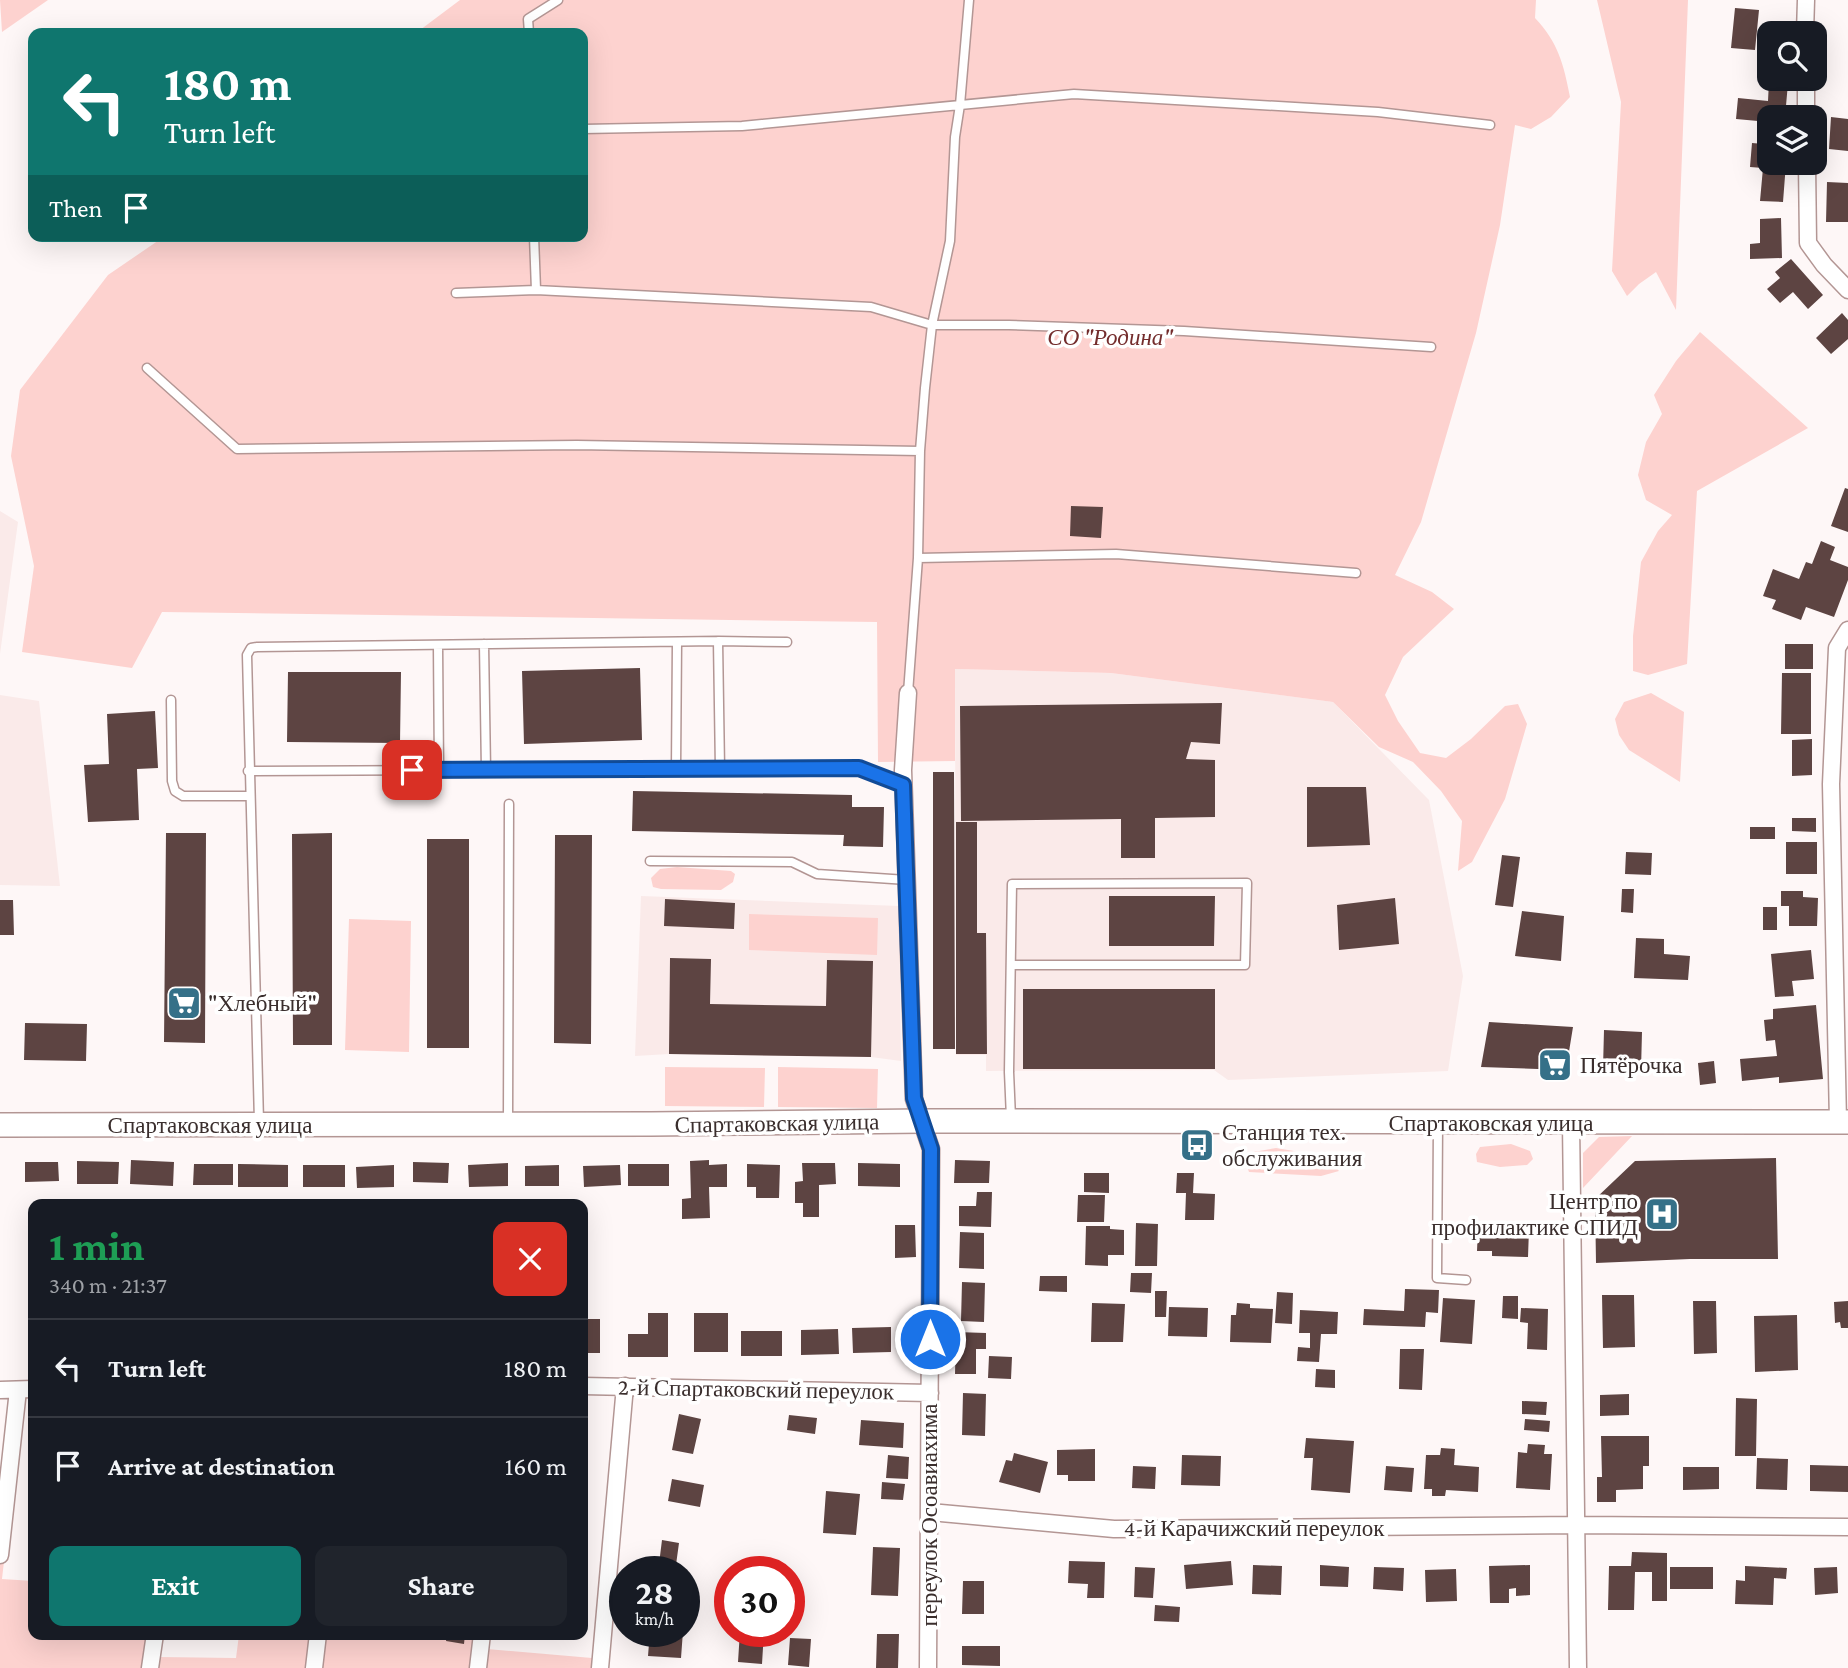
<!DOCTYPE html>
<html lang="en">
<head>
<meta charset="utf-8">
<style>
  body { margin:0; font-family:"Crimson Pro",serif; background:#20242c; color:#f1f3f6; height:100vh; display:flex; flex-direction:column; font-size:26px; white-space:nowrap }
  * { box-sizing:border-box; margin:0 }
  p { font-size:23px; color:#9ea1a6 }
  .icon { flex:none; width:38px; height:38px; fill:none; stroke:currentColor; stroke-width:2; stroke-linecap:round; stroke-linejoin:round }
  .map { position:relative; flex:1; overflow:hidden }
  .side { position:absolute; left:28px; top:1199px; width:560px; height:441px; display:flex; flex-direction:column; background:#171b24; border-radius:14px; box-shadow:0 7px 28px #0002 }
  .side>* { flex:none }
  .guide { position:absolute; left:28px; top:28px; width:560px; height:214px; border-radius:14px; box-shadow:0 7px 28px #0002; background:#0f766e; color:#fff; overflow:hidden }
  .fabs { position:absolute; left:1757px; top:21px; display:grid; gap:14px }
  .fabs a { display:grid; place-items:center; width:70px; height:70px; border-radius:14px; background:#171b24; box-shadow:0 7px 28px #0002; font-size:35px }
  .speed { position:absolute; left:609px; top:1556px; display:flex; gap:14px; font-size:35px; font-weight:700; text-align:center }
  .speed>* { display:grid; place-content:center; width:91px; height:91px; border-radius:50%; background:#171b24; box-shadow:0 7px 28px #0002; line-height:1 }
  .speed small { font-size:18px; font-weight:400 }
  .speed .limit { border:10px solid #d22; background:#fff; color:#111 }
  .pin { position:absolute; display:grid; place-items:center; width:60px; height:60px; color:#fff; margin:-30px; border-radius:14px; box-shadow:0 4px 10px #0006 }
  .me { position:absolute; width:77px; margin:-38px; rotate:0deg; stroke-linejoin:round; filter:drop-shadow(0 0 5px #0008) }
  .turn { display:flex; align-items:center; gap:24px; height:147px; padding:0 21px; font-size:32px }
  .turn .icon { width:91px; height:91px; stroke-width:2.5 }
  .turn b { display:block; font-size:49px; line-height:60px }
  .then { display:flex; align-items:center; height:66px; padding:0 21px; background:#0003; gap:14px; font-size:26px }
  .round { display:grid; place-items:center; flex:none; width:74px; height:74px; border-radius:14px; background:#20242c }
  .headline { display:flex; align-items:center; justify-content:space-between; height:119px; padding:0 21px }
  h1 { font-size:42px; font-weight:700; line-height:52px; color:#1e9e55 }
  .cta { display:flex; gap:14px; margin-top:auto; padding:14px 21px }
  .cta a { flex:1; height:80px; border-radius:14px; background:#0f766e; color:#fff; font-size:28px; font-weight:700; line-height:80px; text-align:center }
  .cta a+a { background:#20242c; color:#f1f3f6 }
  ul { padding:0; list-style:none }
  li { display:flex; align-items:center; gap:21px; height:98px; padding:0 21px; border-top:2px solid #363941 }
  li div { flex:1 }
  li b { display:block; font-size:26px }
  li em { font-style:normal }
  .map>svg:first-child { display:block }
  .built { fill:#faeae9 }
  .green { fill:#fdd2cf }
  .building { fill:#5d4442 }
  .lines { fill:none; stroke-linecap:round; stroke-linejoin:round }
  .lane-casing { stroke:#b39694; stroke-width:11 }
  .street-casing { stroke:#b39694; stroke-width:19 }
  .secondary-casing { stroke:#b39694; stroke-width:26 }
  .lane { stroke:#fff; stroke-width:8 }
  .street { stroke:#fff; stroke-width:16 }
  .secondary { stroke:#fff; stroke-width:23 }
  .route-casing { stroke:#114b97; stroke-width:18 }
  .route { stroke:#1a73e8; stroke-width:12 }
  .labels { text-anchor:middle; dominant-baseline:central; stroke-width:7; stroke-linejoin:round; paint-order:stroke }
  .park-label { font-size:23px; font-style:italic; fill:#742d2d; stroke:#fff }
  .poi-label { font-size:23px; fill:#3a2e2d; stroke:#fff; text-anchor:start }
  .street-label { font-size:23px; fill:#3a2e2d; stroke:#fff }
</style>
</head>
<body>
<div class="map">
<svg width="1848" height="1668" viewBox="0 0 1848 1668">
  <rect width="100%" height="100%" fill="#fef7f7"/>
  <path class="built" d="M0 511 18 522 0 654Z
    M955 669 1111 673 1333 702 1429 800 1463 976 1448 1071 1228 1080 1214 1070 986 1071V1055H956Z
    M0 695 39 701 60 886 0 885Z
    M641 896 899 906 901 1061 871 1057 669 1054 635 1056Z"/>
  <path class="green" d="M0 0H48L2 32Z
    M460 0H1536L1535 18C1558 42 1564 65 1570 97L1551 117 1531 129 1515 125 1500 225 1476 333 1421 522 1395 575 1432 592 1454 609 1403 657 1385 695 1398 721 1420 753 1446 758 1471 739 1505 706 1518 704 1527 724 1505 799 1472 862 1458 871 1462 821 1441 791 1413 762 1379 747 1333 702 1111 673 955 669V761L878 762 877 622 162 612 132 668 22 652 34 566 11 456 20 390 108 275 165 236H583V33H416Z
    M1597 0H1688L1676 310 1656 272 1639 284 1627 296 1612 271 1621 102Z
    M1700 332 1808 428 1697 491 1687 664 1648 675 1633 671V636L1641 562 1658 531 1672 515 1646 500 1638 475 1646 442 1662 414 1654 395 1676 361Z
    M1651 693 1684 712 1680 782 1629 750 1619 735 1615 719 1624 702Z
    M677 867 731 871 735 874 733 882 721 890 661 889 653 887 651 878 660 869Z
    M749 914 878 918 877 955 749 950Z
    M349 919 411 921 409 1052 345 1050Z
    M665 1067 765 1068 764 1107 665 1106Z
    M778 1067 878 1069 877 1108 778 1107Z
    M1632 1136 1583 1188V1153L1599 1137Z
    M1511 1144 1530 1151 1533 1159 1527 1165 1500 1167 1477 1162 1476 1154 1480 1147Z
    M1276 1148 1294 1151 1315 1162 1319 1158C1329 1159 1333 1164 1339 1171L1321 1176 1249 1172 1244 1158 1248 1153Z
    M0 1499H11L2 1579 33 1581V1634L160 1635 158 1657 236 1658 239 1635 476 1634 475 1648 592 1658 591 1668H0Z"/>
  <path class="building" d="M1735 8 1759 10 1755 50 1731 48Z
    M1769 81 1788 83 1785 117H1769V122L1736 119 1738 98 1768 101Z
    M1831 117 1848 119V151L1829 149Z
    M1752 143 1764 144 1763 152H1769V163H1786L1783 202 1760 201 1763 168 1750 167Z
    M1827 182 1848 183V222H1826Z
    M1781 218 1782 258 1750 259V244L1760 243V219Z
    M1791 259 1823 295 1808 309 1793 292 1780 303 1767 289 1780 278 1775 272Z
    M1842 313 1848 320V339L1831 354 1816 338Z
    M1845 488 1848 489V532L1831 526Z
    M1071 506 1103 507 1101 538 1070 536Z
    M1821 541 1835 547 1830 560 1848 567V580L1834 617 1806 607 1801 620 1772 609 1776 600 1763 596 1773 569 1799 579 1806 562 1812 564Z
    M1785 644H1813V669H1785Z
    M640 668 642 740 524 744 522 671Z
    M288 672H401L400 743 287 742Z
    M1782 673H1811V734H1781Z
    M1222 703 1220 744 1191 742 1186 759 1215 760V817L1155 818V858H1121V819L961 821 960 706Z
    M155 711 158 768 137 769 139 820 88 822 84 765 109 764 107 714Z
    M1812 739V775L1792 776V740Z
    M933 772H954L955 1049H933Z
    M1307 787H1366L1370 845 1307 847Z
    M633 791 852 795V807H884L883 847 843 846 844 835 632 831Z
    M1792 818H1816V832L1792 831Z
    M956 822H977V933H986L987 1054H956Z
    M1750 827H1775V839H1750Z
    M166 833H206L205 1043 164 1042Z
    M332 833V1045H293L292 834Z
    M555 835H592L591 1044 554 1043Z
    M427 839H469V1048H427Z
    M1786 842H1817V874H1786Z
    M1626 852 1652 853 1651 875 1625 874Z
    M1502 855 1520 857 1513 907 1495 905Z
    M1622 889H1634L1633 913 1621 912Z
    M1781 891H1803V897L1818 898 1817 926H1789V906H1781Z
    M1109 896H1215L1214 946H1109Z
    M1395 898 1399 944 1339 950 1337 905Z
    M665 899 735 903 734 929 664 926Z
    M0 900H13L14 935H0Z
    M1763 907H1777V930H1763Z
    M1522 911 1564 916 1561 961 1515 956Z
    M1636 938 1664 939V954L1690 956 1688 980 1634 978Z
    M1811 950 1814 979 1792 981 1794 996 1775 997 1771 954Z
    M670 958 711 959 710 1004 826 1006 827 960 873 961 871 1057 669 1054Z
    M1023 989H1215V1069H1023Z
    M1816 1005 1823 1079 1779 1083V1077L1742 1081 1740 1059 1777 1056 1775 1040 1766 1041 1764 1020 1773 1019V1009Z
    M1489 1022 1573 1027 1566 1070 1481 1067Z
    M25 1023 87 1024 86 1061 24 1060Z
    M1604 1030 1642 1032 1641 1070 1603 1068Z
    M1714 1061 1716 1083 1700 1085 1698 1063Z
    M1776 1158 1778 1259H1690L1596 1263 1595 1199 1635 1161Z
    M131 1160 174 1162 173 1186 130 1184Z
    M709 1160V1165L727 1164V1187H709L710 1218 682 1219V1199L691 1198 690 1161Z
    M955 1160 990 1161 989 1183H954Z
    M77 1161 119 1162 118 1184H77Z
    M25 1162H58L59 1181 25 1182Z
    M413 1162 449 1163 448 1183 413 1182Z
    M508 1163V1186L469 1187 468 1165Z
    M802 1163H835L836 1184 819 1185V1217H803V1203H795V1182L803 1181Z
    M858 1163 900 1164V1187L858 1186Z
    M194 1164H233V1185H193Z
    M238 1164 288 1165V1187H238Z
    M628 1164H669V1186H628Z
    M747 1164 780 1165 779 1198H756V1187H747Z
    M303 1165H345V1187H303Z
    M394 1165V1187L357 1188 356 1167Z
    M559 1165V1186H525V1166Z
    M620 1165 621 1185 584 1187 583 1166Z
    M1084 1173H1109V1193L1084 1192Z
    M1177 1173H1194L1193 1193 1215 1194 1214 1220H1185L1186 1193H1176Z
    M977 1192H992L991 1227 959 1226V1206H976Z
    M1078 1195H1105L1104 1222H1077Z
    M1136 1223 1158 1224 1157 1266H1135Z
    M895 1225H915L916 1257 895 1258Z
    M1086 1226H1110V1229L1124 1230V1255H1108V1266L1085 1265Z
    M1478 1227 1529 1229 1528 1257 1492 1256V1251H1477Z
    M960 1232 984 1233V1269L959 1268Z
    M1131 1273H1152L1151 1293 1130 1292Z
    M1040 1276H1067V1292L1039 1291Z
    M962 1282 985 1283 984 1322 961 1321Z
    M1405 1289 1439 1290 1438 1313 1426 1312 1425 1327 1363 1325 1364 1309 1404 1311Z
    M1155 1291H1167L1166 1317H1155Z
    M1277 1292 1293 1293 1292 1324 1275 1323Z
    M1602 1295H1634L1635 1347 1603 1348Z
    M1503 1296H1518V1319L1502 1318Z
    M1443 1298 1475 1300 1472 1344 1440 1342Z
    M1693 1301H1716L1717 1353 1694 1354Z
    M1848 1301V1328H1841L1840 1322 1835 1323 1834 1302Z
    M1092 1303 1125 1304 1123 1342H1091Z
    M1237 1303 1250 1304V1308L1273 1309 1271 1343 1230 1342 1231 1315H1236Z
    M1169 1307 1208 1308 1207 1337 1168 1336Z
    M1521 1308 1548 1309 1547 1350 1527 1349 1528 1323 1520 1322Z
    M1300 1310 1338 1312 1337 1334H1321L1319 1362 1297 1361 1298 1347 1310 1348V1333H1299Z
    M648 1313H668V1357H628V1334H648Z
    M694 1313H728V1352H694Z
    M1797 1315 1798 1370 1755 1372 1754 1316Z
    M583 1319H600V1353H583Z
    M891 1327V1352L853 1353 852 1328Z
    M838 1329 839 1354 801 1355V1330Z
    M741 1331H782V1356H741Z
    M956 1332 986 1333V1349H976V1374H955Z
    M1400 1349H1424L1422 1390 1399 1389Z
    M989 1356 1012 1357 1011 1379 988 1378Z
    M1316 1369 1335 1370V1388L1315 1387Z
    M963 1393 986 1394 985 1436 962 1435Z
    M1629 1394V1415L1600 1416V1395Z
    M1736 1398 1757 1399 1756 1456H1735Z
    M1522 1401 1547 1402 1546 1415 1522 1414Z
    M679 1414 701 1419 693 1454 672 1450Z
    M789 1415 817 1418 815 1434 787 1430Z
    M1525 1419 1550 1421 1549 1432 1524 1430Z
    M861 1420 904 1423 903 1448 859 1445Z
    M1601 1436H1649V1466H1643V1489L1616 1490V1502H1597V1477H1602Z
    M1306 1438 1354 1441 1350 1493 1311 1490 1313 1458H1304Z
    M1528 1444 1545 1445 1544 1454H1552L1550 1490 1516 1488 1518 1452 1527 1453Z
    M1441 1448 1455 1449 1454 1465 1479 1467 1478 1492 1446 1490 1445 1496H1432V1489H1424L1426 1455H1440Z
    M1095 1449V1481H1068V1475H1057V1450Z
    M1014 1453 1048 1462 1040 1493 999 1482 1006 1460 1012 1461Z
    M888 1455 909 1457 908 1479 886 1478Z
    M1182 1455 1221 1456 1220 1486 1181 1485Z
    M1757 1458 1788 1459 1787 1490 1756 1489Z
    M1810 1465 1848 1466V1492L1810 1491Z
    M1133 1466 1156 1467 1155 1489 1132 1488Z
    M1386 1466 1414 1468 1412 1492 1384 1490Z
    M1683 1467H1719V1489L1683 1490Z
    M672 1479 704 1485 700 1507 668 1501Z
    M882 1482 905 1484 903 1500 881 1499Z
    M826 1491 860 1494 856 1535 823 1533Z
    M662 1540 679 1543 675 1572H658Z
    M873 1547 900 1548 898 1596 871 1595Z
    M1632 1552 1667 1553V1601H1652V1572H1635L1634 1610H1608L1609 1566H1631Z
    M1069 1561 1105 1562 1104 1598H1087L1088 1584 1068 1583Z
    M1231 1561 1233 1585 1186 1589 1184 1565Z
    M1253 1565 1282 1566 1281 1595 1252 1594Z
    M1320 1565 1349 1567 1348 1587 1320 1586Z
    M1530 1565V1595L1516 1596V1588L1509 1589V1603H1490L1489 1566Z
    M1745 1566 1787 1568 1786 1579 1774 1578 1773 1605 1735 1604 1736 1580 1745 1581Z
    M1135 1567 1155 1568 1153 1598 1134 1597Z
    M1374 1567 1404 1568 1403 1591 1373 1589Z
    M1670 1567H1713V1589H1670Z
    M1837 1567 1838 1593 1815 1595 1814 1568Z
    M1456 1569 1457 1601 1426 1602 1425 1570Z
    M963 1581H984V1614H962Z
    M1155 1605 1180 1607 1179 1622 1154 1621Z
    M650 1631H683L681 1658 648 1656Z
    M740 1631H764L762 1664 738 1662Z
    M447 1634H465L464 1644 446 1641Z
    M877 1634H899L898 1668H876Z
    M790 1638 811 1639 809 1667 788 1665Z
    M962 1646H1000V1666L962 1665Z"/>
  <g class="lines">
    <g class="lane-casing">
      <path id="lane" d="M529 33 528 19 558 0
        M583 129 742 126 1074 94 1378 112 1490 125
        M534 236 536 290
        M456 293 536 290 871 307 932 325H1009L1184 331 1431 347
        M147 368 237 449 577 445 920 451
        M918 558 1116 554 1356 573
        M718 641 787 642
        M484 644 486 770
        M438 645 439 770
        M908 693 918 558 920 451 925 388 932 325 950 241 955 137 960 105 969 0
        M171 700 172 781 175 791 183 796H249
        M676 769 677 642
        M248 771 859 768 903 785
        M650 861 792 862 817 874 907 880
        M1011 965H1245L1247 883 1012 884 1009 1072 1011 1118
        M259 1122 247 655 251 648 257 647 718 641 720 769
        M508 1123 509 804
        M1438 1124 1437 1278 1466 1280"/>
    </g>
    <g class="street-casing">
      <path id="street" d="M1805 33 1806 0
        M1806 79V117
        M1807 163 1808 243 1824 265 1848 290
        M908 693 903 770 914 1099 931 1149 928 1668
        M1838 1122 1831 784 1837 648 1848 630
        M1571 1123 1578 1668
        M583 1386 930 1393
        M0 1390 33 1389
        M930 1512 1114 1529 1578 1525 1848 1527
        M0 1555 18 1390
        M150 1668 155 1634
        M314 1668 318 1634
        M478 1668 482 1634
        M600 1668 625 1386"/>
    </g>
    <g class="secondary-casing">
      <path id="secondary" d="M0 1125 651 1124 923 1121 1848 1122"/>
    </g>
    <use href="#lane" class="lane"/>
    <use href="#street" class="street"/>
    <use href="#secondary" class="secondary"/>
  </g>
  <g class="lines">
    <g class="route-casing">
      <path id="route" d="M412 770 859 768 903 785 914 1098 931 1149 930 1339"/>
    </g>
    <use href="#route" class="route"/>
  </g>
  <defs>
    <g id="supermarket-square" transform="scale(1.75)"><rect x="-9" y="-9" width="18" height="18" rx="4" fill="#357088" stroke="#fff"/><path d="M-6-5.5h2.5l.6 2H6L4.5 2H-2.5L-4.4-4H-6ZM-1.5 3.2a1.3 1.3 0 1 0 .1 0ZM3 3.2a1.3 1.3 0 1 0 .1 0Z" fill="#fff"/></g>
    <g id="bus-square" transform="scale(1.75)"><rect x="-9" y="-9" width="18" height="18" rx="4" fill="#357088" stroke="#fff"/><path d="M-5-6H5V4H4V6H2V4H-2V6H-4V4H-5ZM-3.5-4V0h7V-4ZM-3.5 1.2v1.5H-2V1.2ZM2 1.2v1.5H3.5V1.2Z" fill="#fff"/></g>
    <g id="hospital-square" transform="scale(1.75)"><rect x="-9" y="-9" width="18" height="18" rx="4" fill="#357088" stroke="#fff"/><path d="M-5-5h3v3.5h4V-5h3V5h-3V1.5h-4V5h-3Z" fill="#fff"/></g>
  </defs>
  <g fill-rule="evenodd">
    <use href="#supermarket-square" x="184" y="1003"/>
    <use href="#supermarket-square" x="1555" y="1065"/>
    <use href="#bus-square" x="1197" y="1145"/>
    <use href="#hospital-square" x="1662" y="1214"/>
  </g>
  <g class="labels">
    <g class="park-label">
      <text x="1110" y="337">СО "Родина"</text>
    </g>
    <g class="poi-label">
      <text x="208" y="1003">"Хлебный"</text>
      <text x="1580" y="1065">Пятёрочка</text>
      <text x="1222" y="1132">Станция тех.<tspan x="1222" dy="26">обслуживания</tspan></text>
      <text x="1638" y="1201" text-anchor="end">Центр по<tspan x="1638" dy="26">профилактике СПИД</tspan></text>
    </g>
    <g class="street-label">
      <text transform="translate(777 1123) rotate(-1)">Спартаковская улица</text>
      <text x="1491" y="1123">Спартаковская улица</text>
      <text x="210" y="1125">Спартаковская улица</text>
      <text transform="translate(756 1389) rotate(1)">2-й Спартаковский переулок</text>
      <text transform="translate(929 1515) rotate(-90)">переулок Осоавиахима</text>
      <text x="1254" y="1528">4-й Карачижский переулок</text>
    </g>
  </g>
</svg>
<div class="fabs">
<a><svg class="icon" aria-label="search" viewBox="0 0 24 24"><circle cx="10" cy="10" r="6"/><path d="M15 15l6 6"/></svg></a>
<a><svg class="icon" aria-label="layers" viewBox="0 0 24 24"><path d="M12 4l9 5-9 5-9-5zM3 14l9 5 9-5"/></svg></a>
</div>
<div class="speed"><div>28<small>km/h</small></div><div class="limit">30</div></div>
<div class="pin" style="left:412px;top:770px;background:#d93025"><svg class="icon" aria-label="arrive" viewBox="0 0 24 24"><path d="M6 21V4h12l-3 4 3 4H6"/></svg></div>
<svg class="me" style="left:930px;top:1339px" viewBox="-20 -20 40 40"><circle r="17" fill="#1a73e8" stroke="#fff" stroke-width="3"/><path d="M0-11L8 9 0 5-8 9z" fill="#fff"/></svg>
<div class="guide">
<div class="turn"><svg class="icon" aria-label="left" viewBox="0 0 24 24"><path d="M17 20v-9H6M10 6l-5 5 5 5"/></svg><div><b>180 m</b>Turn left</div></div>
<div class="then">Then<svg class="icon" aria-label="arrive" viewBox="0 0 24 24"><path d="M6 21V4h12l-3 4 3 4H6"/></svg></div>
</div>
<section class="side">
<div class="headline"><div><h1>1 min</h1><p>340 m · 21:37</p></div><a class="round" style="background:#d93025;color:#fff"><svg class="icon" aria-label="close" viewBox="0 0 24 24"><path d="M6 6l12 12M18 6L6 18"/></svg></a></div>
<ul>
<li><svg class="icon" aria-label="left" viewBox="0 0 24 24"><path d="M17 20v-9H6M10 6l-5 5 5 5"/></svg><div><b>Turn left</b></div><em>180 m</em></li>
<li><svg class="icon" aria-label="arrive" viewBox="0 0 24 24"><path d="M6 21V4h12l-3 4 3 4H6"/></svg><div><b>Arrive at destination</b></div><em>160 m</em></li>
</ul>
<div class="cta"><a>Exit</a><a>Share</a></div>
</section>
</div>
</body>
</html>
